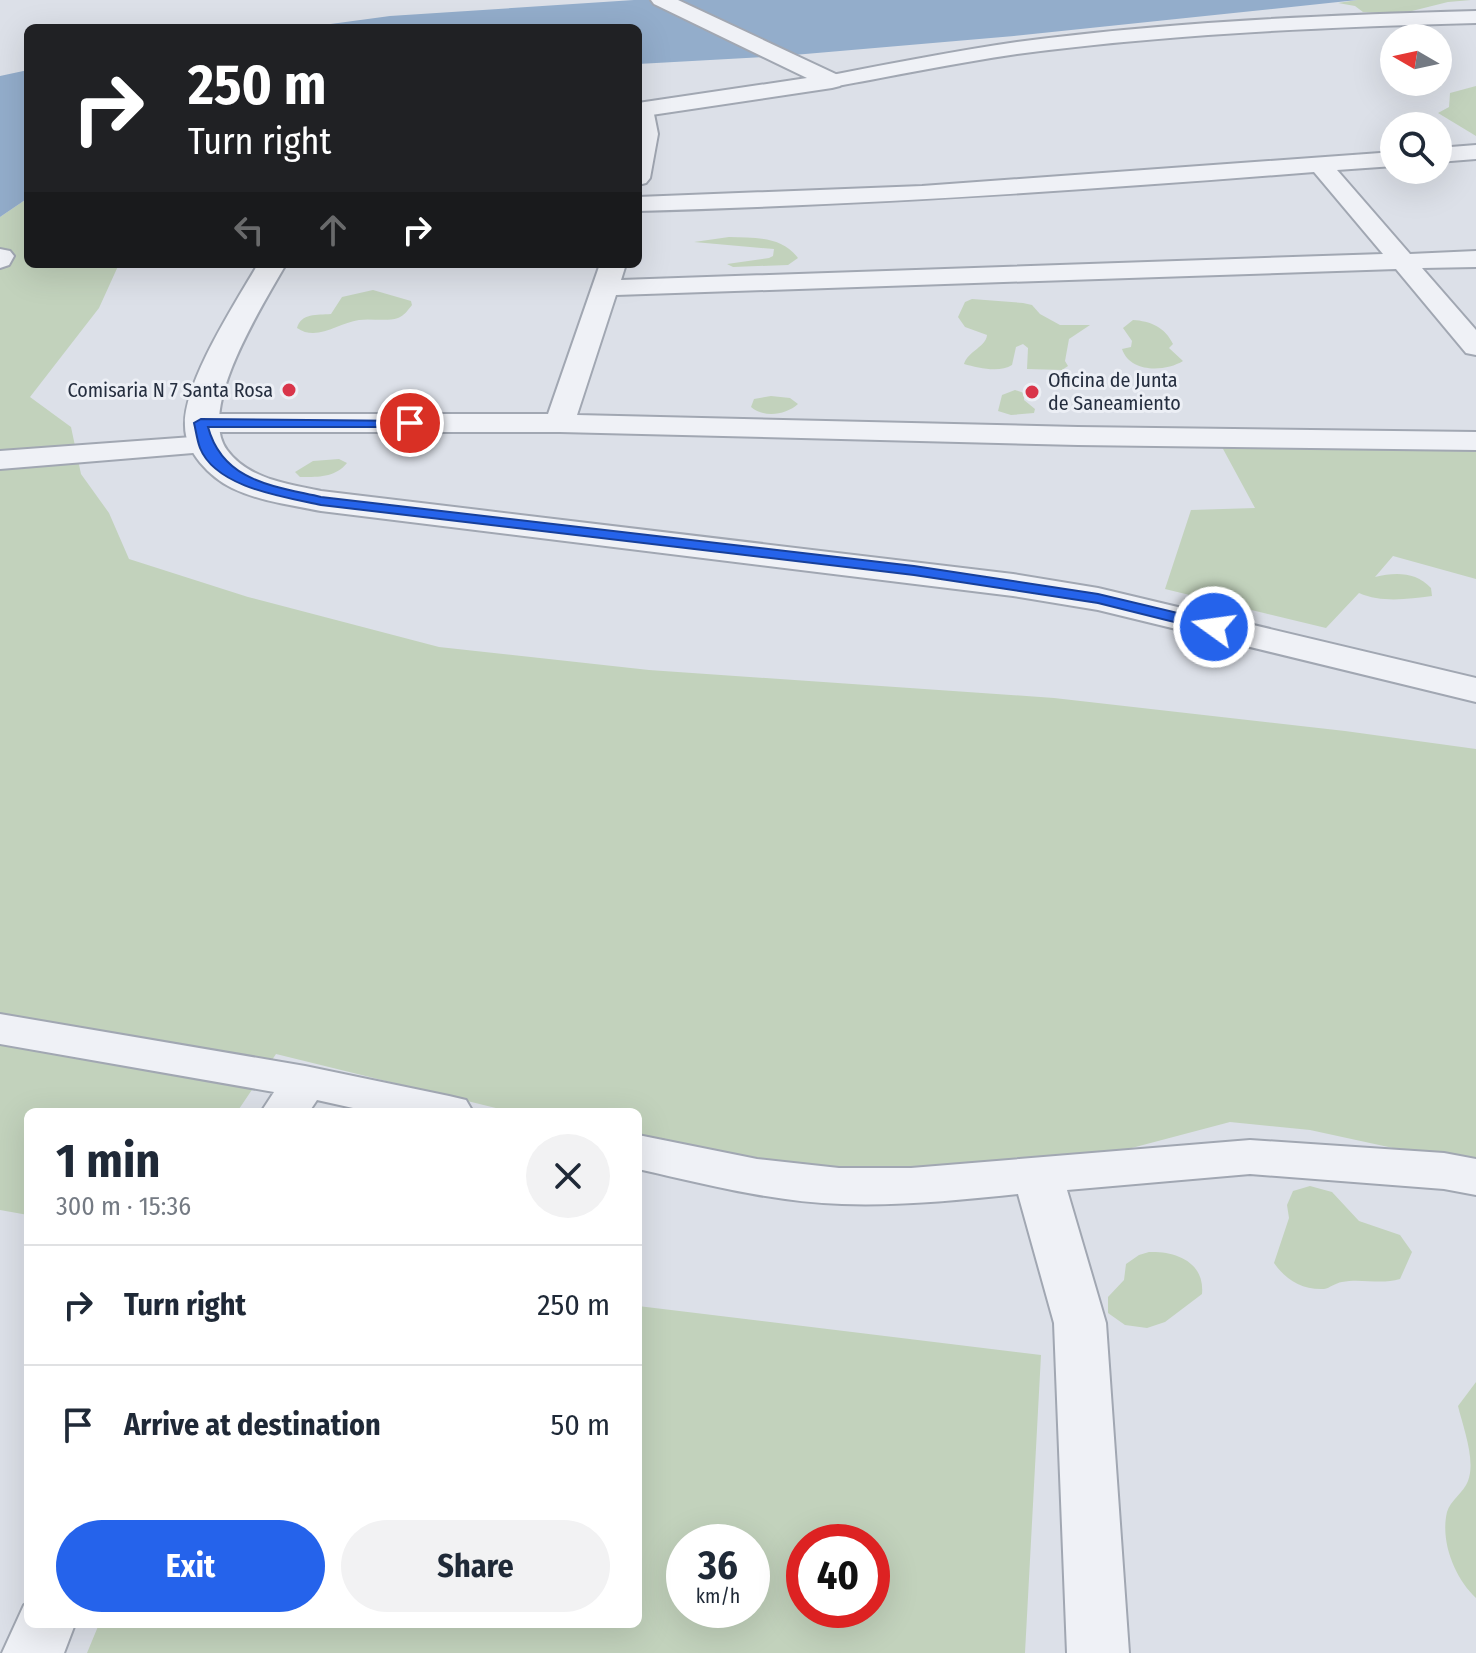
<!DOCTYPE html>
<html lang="en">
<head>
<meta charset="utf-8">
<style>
  body { margin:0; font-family:"Fira Sans Condensed",sans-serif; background:#f2f2f3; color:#1f2937; height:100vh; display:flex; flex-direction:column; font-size:30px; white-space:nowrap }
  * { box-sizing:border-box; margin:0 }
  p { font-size:26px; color:#747a83 }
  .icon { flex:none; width:44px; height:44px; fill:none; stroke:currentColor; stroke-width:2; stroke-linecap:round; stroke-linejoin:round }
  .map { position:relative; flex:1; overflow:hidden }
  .sheet { position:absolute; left:24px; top:1108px; width:618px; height:520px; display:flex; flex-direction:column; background:#fff; border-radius:12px; box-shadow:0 8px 32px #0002 }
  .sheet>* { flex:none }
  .top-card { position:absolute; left:24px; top:24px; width:618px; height:244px; border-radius:12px; box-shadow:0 8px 32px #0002; background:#202124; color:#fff; overflow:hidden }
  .needle { width:52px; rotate:279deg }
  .tools { position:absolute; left:1380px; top:24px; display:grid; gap:16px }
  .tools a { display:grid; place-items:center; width:72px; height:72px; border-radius:50%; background:#fff; box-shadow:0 8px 32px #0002; font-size:40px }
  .speed { position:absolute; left:666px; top:1524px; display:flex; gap:16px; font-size:40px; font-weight:700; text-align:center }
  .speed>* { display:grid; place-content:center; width:104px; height:104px; border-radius:50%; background:#fff; box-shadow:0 8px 32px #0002; line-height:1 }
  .speed small { font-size:20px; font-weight:400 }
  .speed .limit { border:12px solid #d22; background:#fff; color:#111 }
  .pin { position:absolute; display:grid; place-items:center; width:68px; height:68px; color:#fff; margin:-34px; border:4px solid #fff; border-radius:50%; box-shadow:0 2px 8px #0007 }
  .me { position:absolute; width:88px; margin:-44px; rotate:284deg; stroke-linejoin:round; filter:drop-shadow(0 0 6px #0008) }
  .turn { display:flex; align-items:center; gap:28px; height:168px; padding:0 32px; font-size:36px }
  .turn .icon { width:104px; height:104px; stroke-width:2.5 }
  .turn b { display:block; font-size:56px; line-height:68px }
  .lanes { display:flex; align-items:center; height:76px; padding:0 32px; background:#0003; justify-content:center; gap:40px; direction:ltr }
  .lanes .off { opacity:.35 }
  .round { display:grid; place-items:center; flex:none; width:84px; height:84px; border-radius:42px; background:#f2f2f3 }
  .summary { display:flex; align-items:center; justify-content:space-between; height:136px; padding:0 32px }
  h1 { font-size:48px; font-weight:700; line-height:60px }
  .cta { display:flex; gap:16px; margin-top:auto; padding:16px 32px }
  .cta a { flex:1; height:92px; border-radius:48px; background:#2563eb; color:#fff; font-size:32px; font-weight:700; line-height:92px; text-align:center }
  .cta a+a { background:#f2f2f3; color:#1f2937 }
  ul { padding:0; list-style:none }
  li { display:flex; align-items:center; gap:24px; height:120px; padding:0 32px; border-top:2px solid #e0e1e3 }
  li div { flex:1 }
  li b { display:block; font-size:30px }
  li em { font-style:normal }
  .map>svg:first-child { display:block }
  .green { fill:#c2d2bc; fill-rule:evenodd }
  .water { fill:#93adcb }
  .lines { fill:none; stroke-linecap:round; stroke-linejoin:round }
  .minor-casing { stroke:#a1a7b2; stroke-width:4 }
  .tertiary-casing { stroke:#a1a7b2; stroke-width:4 }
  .minor { fill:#eff1f6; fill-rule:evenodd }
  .tertiary { fill:#eff1f6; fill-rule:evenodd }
  .route { fill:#2563eb; stroke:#184099; stroke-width:2 }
  .poi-dot { fill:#d9354a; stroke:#eceff5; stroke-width:3 }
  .labels { text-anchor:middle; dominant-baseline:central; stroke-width:6; stroke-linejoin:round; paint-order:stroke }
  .far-poi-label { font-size:20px; fill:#252e3f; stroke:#eceff5; text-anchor:start }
</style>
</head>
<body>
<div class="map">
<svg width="1476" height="1653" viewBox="0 0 1476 1653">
  <rect width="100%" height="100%" fill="#dce0e8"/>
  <path class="green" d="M1357 0H1471L1448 2 1400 14 1363 12 1355 6 1338 3Z
    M1476 86V136L1438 113 1449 107 1450 93Z
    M28 198V264H119L99 308 30 397 71 427 81 474 109 513 129 559 248 597 439 647 649 670 1054 698 1345 731 1476 749V1166L1310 1130 1230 1122 1037 1173 879 1179 638 1142V1112H512L276 1054 237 1112H28V1215L0 1210V217Z
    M729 237C755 238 782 236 798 258L788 265 733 267 727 264 769 258 773 256 774 249 694 242Z
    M373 290 411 301 412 305C408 310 404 316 398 318 386 322 371 318 359 320 338 323 317 342 297 328 301 313 317 315 331 314L342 297Z
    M972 299 1023 303 1032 305 1040 314 1060 325H1090L1069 339 1065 361 1068 366 1062 370 1027 369 1028 348 1023 344 1016 347 1012 365C1000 373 978 368 964 364 968 351 986 347 987 335L965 327 958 317 965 302Z
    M1133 320C1150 321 1165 327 1173 344L1169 348 1183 361C1165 372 1130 373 1122 349L1131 347 1132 341 1123 328Z
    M1015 390 1024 393V400L1035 409 1034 413 1011 415 998 411 1002 395Z
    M771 396 790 398 798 404C786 415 764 418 751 407L754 399Z
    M1216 436 1476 437V579L1393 556 1375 577C1396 572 1416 572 1431 588L1432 596C1408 599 1382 603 1359 593L1326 628 1165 589 1191 510 1255 508Z
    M339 459 347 463C335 478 317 477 300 477L295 472 313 461Z
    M1310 1186 1332 1192 1359 1221 1400 1235 1412 1252 1400 1279C1380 1285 1361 1278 1342 1282 1335 1283 1330 1288 1324 1289 1302 1290 1286 1280 1274 1263L1289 1218 1287 1205 1293 1191Z
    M1149 1252C1176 1251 1205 1262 1202 1294L1165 1322 1147 1328 1125 1325 1108 1313V1297L1124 1280 1126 1264 1139 1255Z
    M638 1306 1041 1355 1025 1653H87L99 1624H638ZM684 1542H752V1610H684ZM804 1542H872V1610H804Z
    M1476 1382V1598C1455 1578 1440 1542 1447 1512 1450 1501 1464 1492 1468 1481 1476 1460 1463 1427 1458 1406Z"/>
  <path class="water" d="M634 0H1357L1014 36 782 56 638 64V28H301L390 16Z
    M28 70V198L0 217V76Z"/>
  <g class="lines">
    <g class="minor-casing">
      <path id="minor" d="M1476 11V23C1323 27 1169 34 1017 54 955 63 893 76 832 87L822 81 832 75C893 63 955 51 1017 42 1169 22 1323 15 1476 11Z
        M642 103 653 109 658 134 650 178 646 183 638 185V104Z
        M1476 145V159L1438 162V148Z
        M1394 152V166L1337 170 1410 254 1476 251V267L1422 268 1476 330V355L1466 353 1396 269 616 295 577 415 1078 427 1476 432V450L1078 445 560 432H201L191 429 186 423 191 417 201 414H548L600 264H626L621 280 1383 254 1314 172C1089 190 864 205 638 211V197L922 186Z
        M0 249 10 251 14 256 9 265 0 268Z
        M206 436 217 439 221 445 217 451 0 469V451Z
        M0 1014 305 1066 449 1096 466 1100 473 1112H371L317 1100 309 1112H261L274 1092 0 1044Z
        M638 1135 757 1159 839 1168H911L1250 1140 1444 1153 1476 1159V1195L1444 1189 1250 1174 1067 1190 1106 1323 1129 1653H1067L1054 1323 1018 1194C960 1200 901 1206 842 1204 773 1202 705 1184 638 1169Z
        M28 1603V1624H75L64 1653H2L24 1605Z"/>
    </g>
    <g class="tertiary-casing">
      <path id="tertiary" d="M651 0H678L840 76 843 81 840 86 832 88 638 117V103L807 78 654 4Z
        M258 264H286C264 303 196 409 227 450 248 479 288 484 321 491L1013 574 1098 588 1476 678V702L1098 610 1013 596 321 511C291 505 259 501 232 488 210 477 185 452 185 426 183 383 236 302 258 264Z"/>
    </g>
    <use href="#minor" class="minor"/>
    <use href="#tertiary" class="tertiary"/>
  </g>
  <path class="route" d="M201 419 415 421V426L410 427H208C223 482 274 486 321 497L914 566 1098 594 1220 623 1222 627 1214 632 1098 603 914 575 321 505C285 497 216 488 200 448 197 440 196 431 194 423Z"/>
  <g class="poi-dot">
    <circle cx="289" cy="390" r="8"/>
    <circle cx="1032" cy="392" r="8"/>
  </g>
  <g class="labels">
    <g class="far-poi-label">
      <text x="1048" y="380">Oficina de Junta<tspan x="1048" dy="23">de Saneamiento</tspan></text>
      <text x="273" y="390" text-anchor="end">Comisaria N 7 Santa Rosa</text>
    </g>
  </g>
</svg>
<div class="tools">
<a><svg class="needle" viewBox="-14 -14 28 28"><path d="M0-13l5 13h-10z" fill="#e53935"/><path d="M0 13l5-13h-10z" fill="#747a83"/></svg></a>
<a><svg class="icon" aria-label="search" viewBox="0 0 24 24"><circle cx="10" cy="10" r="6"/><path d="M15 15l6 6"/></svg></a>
</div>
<div class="speed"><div>36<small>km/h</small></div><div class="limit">40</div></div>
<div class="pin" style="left:410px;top:423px;background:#d93025"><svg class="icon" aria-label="arrive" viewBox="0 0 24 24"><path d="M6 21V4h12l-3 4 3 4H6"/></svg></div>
<svg class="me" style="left:1214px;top:627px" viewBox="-20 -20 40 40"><circle r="17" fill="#2563eb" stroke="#fff" stroke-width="3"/><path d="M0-11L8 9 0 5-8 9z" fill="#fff"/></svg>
<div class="top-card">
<div class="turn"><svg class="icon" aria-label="right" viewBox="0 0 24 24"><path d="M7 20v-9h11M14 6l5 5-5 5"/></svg><div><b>250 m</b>Turn right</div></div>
<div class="lanes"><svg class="icon off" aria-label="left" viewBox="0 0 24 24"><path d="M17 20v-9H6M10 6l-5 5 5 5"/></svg><svg class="icon off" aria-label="ahead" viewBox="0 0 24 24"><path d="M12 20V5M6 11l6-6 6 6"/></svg><svg class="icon" aria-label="right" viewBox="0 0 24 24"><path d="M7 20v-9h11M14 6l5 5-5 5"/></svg></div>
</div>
<section class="sheet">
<div class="summary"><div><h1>1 min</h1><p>300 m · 15:36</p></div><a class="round"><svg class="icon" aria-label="close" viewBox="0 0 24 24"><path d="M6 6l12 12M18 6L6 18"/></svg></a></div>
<ul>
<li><svg class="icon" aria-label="right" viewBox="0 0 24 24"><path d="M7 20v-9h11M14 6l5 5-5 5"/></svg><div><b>Turn right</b></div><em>250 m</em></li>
<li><svg class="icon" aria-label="arrive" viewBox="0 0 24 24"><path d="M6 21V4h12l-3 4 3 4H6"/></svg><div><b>Arrive at destination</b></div><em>50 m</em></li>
</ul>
<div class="cta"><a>Exit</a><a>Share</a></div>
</section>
</div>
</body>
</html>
